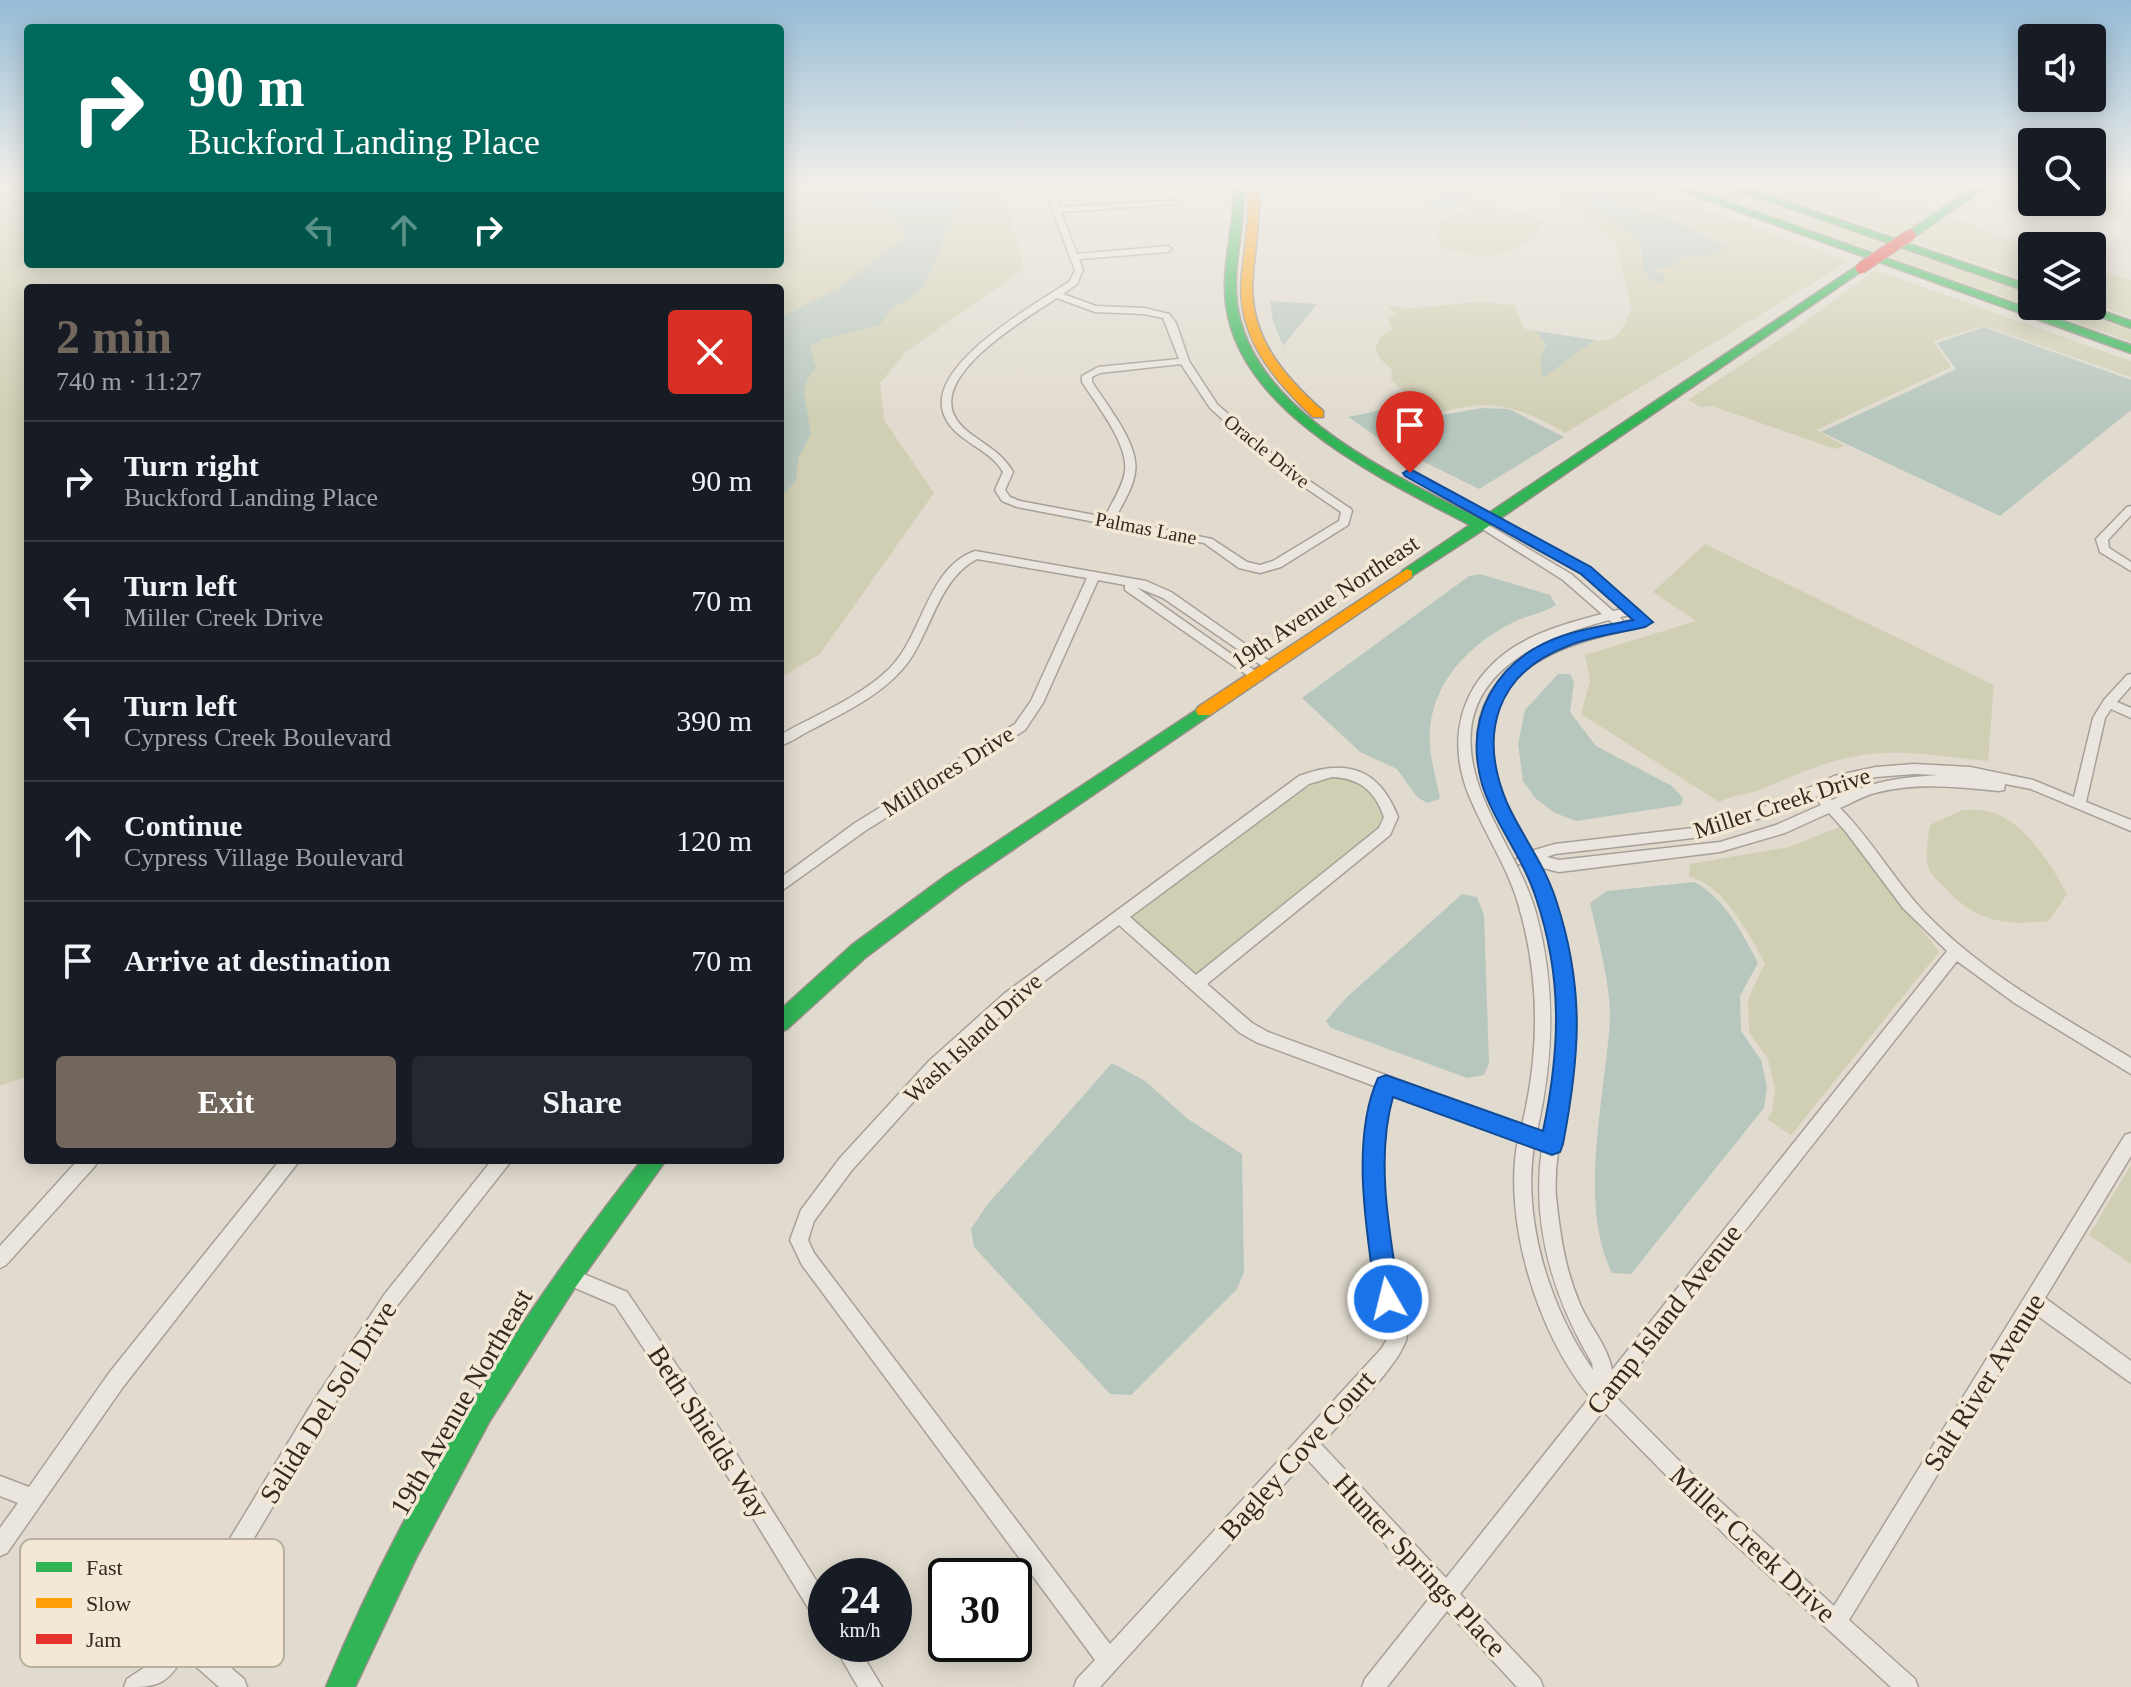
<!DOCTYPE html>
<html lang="en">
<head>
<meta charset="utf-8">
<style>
  body { margin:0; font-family:Georgia,serif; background:#242831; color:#f1f3f6; height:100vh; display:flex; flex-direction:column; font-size:30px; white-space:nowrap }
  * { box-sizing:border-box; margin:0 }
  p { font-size:26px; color:#9ea1a6 }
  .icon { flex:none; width:44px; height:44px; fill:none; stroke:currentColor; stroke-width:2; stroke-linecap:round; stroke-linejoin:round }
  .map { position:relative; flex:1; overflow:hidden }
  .details { position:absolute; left:24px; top:284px; width:760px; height:880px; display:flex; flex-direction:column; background:#171b24; border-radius:8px; box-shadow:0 4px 20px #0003 }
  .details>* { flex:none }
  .top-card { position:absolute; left:24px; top:24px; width:760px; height:244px; border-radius:8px; box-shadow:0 4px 20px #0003; background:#00695c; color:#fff; overflow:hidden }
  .controls { position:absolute; left:2018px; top:24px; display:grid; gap:16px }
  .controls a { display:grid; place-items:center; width:88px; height:88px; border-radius:8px; background:#171b24; box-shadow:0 4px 20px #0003; font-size:40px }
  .speed { position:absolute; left:808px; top:1558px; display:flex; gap:16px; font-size:40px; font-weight:700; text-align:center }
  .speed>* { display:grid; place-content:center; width:104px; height:104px; border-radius:50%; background:#171b24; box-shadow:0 4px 20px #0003; line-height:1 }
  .speed small { font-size:20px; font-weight:400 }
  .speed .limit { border:4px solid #111; border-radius:12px; background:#fff; color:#111 }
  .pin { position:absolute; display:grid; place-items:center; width:68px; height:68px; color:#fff; margin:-82px -34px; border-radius:50% 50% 50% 0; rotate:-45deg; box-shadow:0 0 8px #0007 }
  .pin .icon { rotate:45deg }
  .me { position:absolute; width:88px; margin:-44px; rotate:352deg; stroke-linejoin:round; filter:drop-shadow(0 0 6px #0008) }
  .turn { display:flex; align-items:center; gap:28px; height:168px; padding:0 32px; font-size:36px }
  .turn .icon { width:104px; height:104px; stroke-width:2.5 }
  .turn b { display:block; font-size:56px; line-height:68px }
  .lanes { display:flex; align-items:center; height:76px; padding:0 32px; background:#0003; justify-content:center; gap:40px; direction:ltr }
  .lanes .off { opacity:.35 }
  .round { display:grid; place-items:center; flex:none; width:84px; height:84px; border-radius:8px; background:#242831 }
  .head { display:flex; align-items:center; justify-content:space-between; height:136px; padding:0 32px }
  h1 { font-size:48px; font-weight:700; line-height:60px; color:#71675d }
  .button { display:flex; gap:16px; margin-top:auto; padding:16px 32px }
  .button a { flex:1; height:92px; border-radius:8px; background:#71675d; color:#fff; font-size:32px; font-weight:700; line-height:92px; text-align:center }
  .button a+a { background:#242831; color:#f1f3f6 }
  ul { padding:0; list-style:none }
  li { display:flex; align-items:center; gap:24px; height:120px; padding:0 32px; border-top:2px solid #363941 }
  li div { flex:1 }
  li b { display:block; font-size:30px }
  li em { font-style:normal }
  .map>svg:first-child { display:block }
  .green { fill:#d1cfb3; fill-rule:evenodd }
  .water { fill:#b8c7be }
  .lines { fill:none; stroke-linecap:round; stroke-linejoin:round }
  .street-casing { stroke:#a7a097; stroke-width:3 }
  .fast-casing { stroke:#969088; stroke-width:3 }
  .slow-casing { stroke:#969088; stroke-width:3 }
  .street { fill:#eae6df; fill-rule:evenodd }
  .fast { fill:#30b455; fill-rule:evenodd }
  .slow { fill:#ff9f0a; fill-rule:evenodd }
  .jam-bridge-casing { stroke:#969088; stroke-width:13; stroke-linecap:butt }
  .jam-bridge { stroke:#e5322d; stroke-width:11 }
  .route { fill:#1a73e8; stroke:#114b97; stroke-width:2 }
  .labels { text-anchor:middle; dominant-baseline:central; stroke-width:7; stroke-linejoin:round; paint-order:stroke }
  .far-street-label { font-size:20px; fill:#352920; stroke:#f2e8d5 }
  .street-label { font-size:24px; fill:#352920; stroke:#f2e8d5 }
  .near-street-label { font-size:28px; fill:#352920; stroke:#f2e8d5 }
  .key { fill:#f2e8d5; stroke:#b9af9f; stroke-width:2 }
  .key-label { font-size:22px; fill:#352920 }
</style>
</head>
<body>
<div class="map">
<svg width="2131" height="1687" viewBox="0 0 2131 1687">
  <rect width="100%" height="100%" fill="#e1dbcf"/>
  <path class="green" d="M0 182H28V264H780V182H1002L1024 269 907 351 880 383 884 420 934 493 820 654 780 678V288H28V1076L0 1086Z
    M1533 182H1628L1849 261 1565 433C1541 418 1512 405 1483 405 1453 406 1433 420 1404 407L1411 406 1409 398 1391 379 1392 369 1382 361 1375 349 1381 336 1392 329 1387 316 1397 315 1386 304 1403 309 1479 302 1514 305 1524 329 1536 331 1546 344 1540 360 1543 377 1595 340C1618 344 1623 327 1632 309L1614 240ZM1585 192 1611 197 1715 238 1722 251C1702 253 1670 260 1655 271L1640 257C1643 231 1605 218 1586 205L1593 204Z
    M1678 182H1706L2032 295V306H2062L2131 330V342Z
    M1736 182H1858L1936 212 1900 237Z
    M2092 182H2120L2131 186V227L2050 202H2092Z
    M1478 207 1516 210 1541 220 1543 227C1518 258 1478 262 1441 246 1429 219 1456 210 1478 207Z
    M1946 215 2032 248V282L1910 240Z
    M2092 268 2131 280V317L2092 303Z
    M1875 270 2131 361V377L1984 326 1933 341 1951 367 1816 430 1845 446 1835 449 1712 406 1700 407 1688 400 1798 327Z
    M1705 544 1994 685 1988 761C1954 758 1917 751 1883 753 1839 755 1799 773 1760 790 1747 795 1735 794 1719 802L1581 714 1590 681 1585 655 1696 621 1653 592Z
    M1324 777C1360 778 1370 782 1383 815L1378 827 1196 974 1130 917 1262 818Z
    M1962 810C1970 810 1980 809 1988 811 2024 820 2051 864 2067 894L2049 921C2005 926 1976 922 1945 888 1939 882 1932 876 1929 869 1924 854 1928 840 1930 825Z
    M1842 826 1939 952 1791 1135 1767 1119 1772 1112 1775 1089 1768 1059 1749 1032 1748 999 1765 963C1750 936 1722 882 1689 877L1690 864 1789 847Z
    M2131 1165V1264L2089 1235Z"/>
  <path class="water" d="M877 182 970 184 966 202 956 214 953 226 944 233 941 248 921 291 890 310 879 326 821 340 810 347 816 368 807 380 804 392 811 434 798 459 796 480 780 499V318L839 288 905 237C902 208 871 213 856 197L859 190Z
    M1452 187 1494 204C1470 203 1441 212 1423 206Z
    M1592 188C1606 192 1618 202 1631 206 1665 217 1698 229 1727 248L1702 257 1682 258 1671 266 1658 268 1655 271 1664 275 1663 283 1650 281C1639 263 1645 256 1639 244 1634 230 1599 215 1586 206L1593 204 1585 190Z
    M1270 301 1317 304 1283 346 1273 321Z
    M1984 327 2131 380V410L2000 516 1821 432 1956 369 1937 343Z
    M1536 331 1595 340 1543 378 1540 360 1546 344Z
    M1397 407 1429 417 1482 408 1509 409 1564 437 1479 489 1386 443 1348 417Z
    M1480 574 1550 595 1556 605C1544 613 1529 615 1516 621 1468 644 1426 687 1430 745 1431 763 1437 781 1440 799L1427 803 1417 797 1397 769 1360 752 1302 698 1469 576Z
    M1558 674H1570L1574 681 1570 712 1596 746 1672 786 1683 798 1681 805 1576 821 1555 813 1536 799 1523 781 1518 744 1525 710Z
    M1694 882C1724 897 1743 934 1758 963L1740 996 1741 1031 1761 1060 1767 1087 1764 1108 1631 1274 1612 1273C1577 1204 1606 1093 1610 1018 1611 986 1597 935 1590 903L1607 891Z
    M1462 894 1477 897 1484 915 1489 1063 1484 1075 1467 1078 1331 1028 1326 1021 1346 998Z
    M1112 1063 1145 1081 1188 1119 1242 1154 1244 1272 1237 1289 1131 1395 1110 1394 974 1247 971 1229 987 1205Z"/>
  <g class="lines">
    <g class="street-casing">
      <path id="street" d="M1042 182H1050L1060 207 1179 200 1180 202 1176 204 1061 212 1077 254 1168 246 1172 249 1168 252 1079 259 1083 270 1077 284 1063 294 1096 306 1144 308 1169 314 1176 323 1189 361 1217 404 1283 463 1351 509 1352 511 1348 525 1281 567 1260 573 1239 568 1204 543 1017 507 1002 501 995 490 1003 472C990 448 956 442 945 417 921 367 1036 304 1070 281L1075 270ZM1057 298 1095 312 1144 314 1163 318 1179 359 1098 367 1082 376V382C1096 404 1129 445 1125 471 1123 487 1112 502 1105 517L1020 501 1010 497 1005 490 1013 472C998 445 965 437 955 417 931 373 1027 318 1057 298ZM1181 364 1210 408 1275 467 1341 512 1339 521 1273 561 1260 565 1247 562 1212 539 1115 519C1122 504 1133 489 1135 472 1140 445 1106 404 1092 382V377L1100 373Z
        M2131 506V515L2108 540 2109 548 2131 562V571L2100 552 2096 539 2127 507Z
        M1492 514 1590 568 1642 613 1636 617 1630 615 1620 617 1623 621 1622 623 1645 618 1651 622 1645 626C1576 641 1481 662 1491 754 1495 789 1515 821 1531 851L1555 844 1693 828 1779 802 1834 776 1876 767 1914 764 1970 767 2033 780 2074 797 2093 718 2104 700 2127 675 2131 674V686L2117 702 2131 708V718L2111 709 2105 718 2086 802 2131 820V831L2031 789 2005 784 2004 790 1999 791C1957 787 1916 782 1875 793 1863 796 1852 803 1840 808 1872 840 1894 880 1925 913 1984 974 2059 1015 2131 1058V1074L2016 1004 1957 961 1615 1396 1709 1491 1834 1606 2125 1135 2131 1133V1156L2045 1298 2131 1361V1383L2035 1314 1849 1620 1915 1679 1918 1687H1891L1728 1538 1603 1411 1460 1594 1540 1679 1543 1687H1517L1447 1611 1387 1687H1362L1365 1679 1432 1595 1307 1459 1100 1687H1074L1077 1679 1095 1660 802 1265 790 1240 801 1210 840 1158 929 1061 1005 993 1299 776C1346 758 1379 768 1398 817L1390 835 1207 984 1252 1023 1268 1032 1522 1125C1540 1051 1540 977 1518 903 1507 866 1485 834 1470 798 1446 741 1459 685 1511 649 1538 631 1571 622 1602 614L1563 580 1476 525 1477 523H1485L1571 574 1613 611 1623 609 1582 574 1488 519V515ZM1609 620 1615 625C1548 640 1470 670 1478 753 1481 790 1503 824 1519 856L1516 860 1518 864 1524 865C1551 919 1565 987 1560 1047 1557 1076 1550 1105 1545 1133L1537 1131C1554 1057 1556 986 1536 913 1524 871 1499 837 1483 797 1439 689 1518 644 1609 620ZM1914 774 1939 775C1895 778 1873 781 1832 800L1824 795 1817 800 1821 805 1776 825 1720 842 1559 860 1547 857 1555 854 1693 838 1788 810 1842 784 1876 777ZM1332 777C1360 778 1375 791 1384 817L1379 828 1196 975 1130 917 1309 784ZM1829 813 1846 832 1903 908 1947 951 1612 1370C1608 1346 1589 1326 1580 1304 1565 1270 1560 1234 1556 1197 1553 1156 1566 1116 1572 1076 1583 1006 1571 929 1539 867L1559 872 1720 852 1785 833ZM1119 925 1240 1033 1256 1042 1377 1087 1369 1115 1365 1204 1379 1299 1389 1335 1382 1348 1110 1644 814 1253 808 1240 814 1221 852 1170 941 1071 1015 1003ZM1392 1092 1518 1139C1502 1220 1538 1335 1590 1397L1446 1578 1321 1444C1339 1424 1407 1359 1407 1334 1408 1321 1398 1306 1396 1293 1386 1228 1373 1157 1392 1092ZM1534 1145 1542 1148C1531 1226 1553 1297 1592 1363L1593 1370C1550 1308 1522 1221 1534 1145Z
        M975 551 1146 581 1171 592 1278 667 1276 670H1268L1163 598 1136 587 1264 677 1262 680H1254L1125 590V585L1098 580 1043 703 1025 730 865 831 780 892V878L855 823 1015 724 1031 701 1087 578 977 559C939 579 932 628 909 661 886 693 847 711 813 729 802 734 792 742 780 746V735C817 714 859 698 890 668 923 635 927 568 975 551Z
        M78 1160H98L95 1166 6 1265 0 1268V1246Z
        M280 1160H300L123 1387 7 1553 0 1556V1528L18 1503 0 1496V1476L29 1487 109 1373Z
        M492 1160H512L396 1307 325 1419 195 1637 244 1679 247 1687H219L184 1656C166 1686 157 1687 124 1687L127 1679 157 1659 311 1405 384 1295Z
        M567 1267 627 1292 734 1450 826 1596V1627L818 1624 720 1464 615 1305 561 1282 558 1276 561 1270Z
        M833 1644H856L882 1687H858Z"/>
    </g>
    <g class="fast-casing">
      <path id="fast" d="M1234 182H1244C1246 223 1232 263 1237 304 1252 412 1394 475 1480 519L1857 266 1866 268 1486 528 1407 579 1402 577V571L1470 525C1384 480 1239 413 1226 304 1221 263 1236 223 1234 182Z
        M1657 182H1672L2131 345V353Z
        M1714 182H1729L2032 286V293Z
        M1981 182H1993L1914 237H1906V233Z
        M2071 306H2088L2131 321V328Z
        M1204 705 1212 711 1210 715 961 885 866 957 787 1029 780 1032V1010L852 945 947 875Z
        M642 1160H666L572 1292 489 1422 416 1558 355 1687H326C404 1498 516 1320 642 1160Z"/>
    </g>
    <g class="slow-casing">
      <path id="slow" d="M1248 182H1258L1259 194C1260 221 1255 247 1253 274 1247 333 1281 374 1323 411V417H1313C1272 378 1235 335 1242 274 1245 243 1251 214 1248 182Z
        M1407 569 1412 571V577L1210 715H1198L1196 711 1198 707Z"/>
    </g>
    <use href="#street" class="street"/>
    <use href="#fast" class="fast"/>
    <use href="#slow" class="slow"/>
    <g class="jam-bridge-casing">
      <path id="jam-bridge" d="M1861 268 1910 235"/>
    </g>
    <use href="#jam-bridge" class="jam-bridge"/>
  </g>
  <linearGradient id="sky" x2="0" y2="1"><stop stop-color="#95bcd7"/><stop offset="0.44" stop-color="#f2efe9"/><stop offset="1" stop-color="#f2efe9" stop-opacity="0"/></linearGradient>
  <rect width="2131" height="418" fill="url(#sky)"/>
  <path class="route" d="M1410 469 1591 567 1653 622 1645 627C1620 633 1592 636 1568 646 1496 673 1478 734 1507 803 1522 836 1544 863 1556 900 1585 988 1580 1055 1563 1144L1560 1152 1552 1155 1393 1097C1375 1159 1390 1236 1400 1299L1396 1307 1388 1311 1379 1307 1376 1299C1367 1233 1350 1140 1378 1078L1386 1075 1543 1131C1560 1050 1563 978 1536 898 1523 857 1494 823 1482 784 1463 717 1496 659 1562 636 1584 628 1610 625 1633 620L1581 574 1405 476 1403 473Z"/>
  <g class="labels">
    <g class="far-street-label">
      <text transform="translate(1267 451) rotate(39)">Oracle Drive</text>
      <text transform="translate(1146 528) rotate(11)">Palmas Lane</text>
    </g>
    <g class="street-label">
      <text transform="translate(1325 602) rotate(-34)">19th Avenue Northeast</text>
      <text transform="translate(948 771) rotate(-32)">Milflores Drive</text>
      <text transform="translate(1782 803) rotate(-18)">Miller Creek Drive</text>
      <text transform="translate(973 1038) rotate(-43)">Wash Island Drive</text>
    </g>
    <g class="near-street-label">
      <text transform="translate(1664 1319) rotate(-52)">Camp Island Avenue</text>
      <text transform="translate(1984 1382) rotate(-58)">Salt River Avenue</text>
      <text transform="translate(328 1402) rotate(-58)">Salida Del Sol Drive</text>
      <text transform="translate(461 1402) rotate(-60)">19th Avenue Northeast</text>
      <text transform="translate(709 1432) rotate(57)">Beth Shields Way</text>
      <text transform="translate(1297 1455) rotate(-48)">Bagley Cove Court</text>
      <text transform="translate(1753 1544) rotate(43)">Miller Creek Drive</text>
      <text transform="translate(1420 1565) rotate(47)">Hunter Springs Place</text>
    </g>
  </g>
  <rect x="20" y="1539" width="264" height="128" rx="12" class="key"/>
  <rect x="36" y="1562" width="36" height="10" fill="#30b455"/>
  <rect x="36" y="1598" width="36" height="10" fill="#ff9f0a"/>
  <rect x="36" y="1634" width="36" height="10" fill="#e5322d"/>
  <g class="key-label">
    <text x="86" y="1575">Fast</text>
    <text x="86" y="1611">Slow</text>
    <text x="86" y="1647">Jam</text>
  </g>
</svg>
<div class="controls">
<a><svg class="icon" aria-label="sound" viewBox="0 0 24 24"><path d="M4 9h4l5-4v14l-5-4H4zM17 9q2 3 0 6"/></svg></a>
<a><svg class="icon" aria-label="search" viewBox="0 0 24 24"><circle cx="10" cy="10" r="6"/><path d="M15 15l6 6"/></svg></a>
<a><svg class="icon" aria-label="layers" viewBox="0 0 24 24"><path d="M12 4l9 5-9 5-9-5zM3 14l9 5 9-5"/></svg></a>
</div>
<div class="speed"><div>24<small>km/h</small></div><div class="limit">30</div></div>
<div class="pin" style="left:1410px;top:473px;background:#d93025"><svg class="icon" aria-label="arrive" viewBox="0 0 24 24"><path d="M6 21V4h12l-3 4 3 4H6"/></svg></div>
<svg class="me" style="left:1388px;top:1299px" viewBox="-20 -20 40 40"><circle r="17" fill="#1a73e8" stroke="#fff" stroke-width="3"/><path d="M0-11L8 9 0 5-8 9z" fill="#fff"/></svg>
<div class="top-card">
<div class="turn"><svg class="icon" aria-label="right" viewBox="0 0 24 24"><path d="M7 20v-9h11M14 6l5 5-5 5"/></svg><div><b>90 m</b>Buckford Landing Place</div></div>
<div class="lanes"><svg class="icon off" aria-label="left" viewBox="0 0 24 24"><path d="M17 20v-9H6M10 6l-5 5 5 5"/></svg><svg class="icon off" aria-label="ahead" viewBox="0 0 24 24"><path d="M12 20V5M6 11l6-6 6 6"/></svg><svg class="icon" aria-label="right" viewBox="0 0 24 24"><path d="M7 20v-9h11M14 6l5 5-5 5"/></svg></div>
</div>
<section class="details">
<div class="head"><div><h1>2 min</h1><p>740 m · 11:27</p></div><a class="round" style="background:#d93025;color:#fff"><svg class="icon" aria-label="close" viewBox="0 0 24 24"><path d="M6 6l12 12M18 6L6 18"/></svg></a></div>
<ul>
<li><svg class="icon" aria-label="right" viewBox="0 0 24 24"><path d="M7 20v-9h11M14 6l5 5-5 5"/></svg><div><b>Turn right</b><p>Buckford Landing Place</p></div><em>90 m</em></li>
<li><svg class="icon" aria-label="left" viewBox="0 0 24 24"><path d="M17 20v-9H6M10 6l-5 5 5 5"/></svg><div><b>Turn left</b><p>Miller Creek Drive</p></div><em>70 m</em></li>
<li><svg class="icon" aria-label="left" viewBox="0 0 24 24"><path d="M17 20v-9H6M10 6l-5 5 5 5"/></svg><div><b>Turn left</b><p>Cypress Creek Boulevard</p></div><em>390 m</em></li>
<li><svg class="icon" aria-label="ahead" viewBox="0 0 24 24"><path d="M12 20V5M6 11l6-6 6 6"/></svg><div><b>Continue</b><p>Cypress Village Boulevard</p></div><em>120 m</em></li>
<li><svg class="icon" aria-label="arrive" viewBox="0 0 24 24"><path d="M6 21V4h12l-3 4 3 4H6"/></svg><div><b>Arrive at destination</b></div><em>70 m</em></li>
</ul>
<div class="button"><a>Exit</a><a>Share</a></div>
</section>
</div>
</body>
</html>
